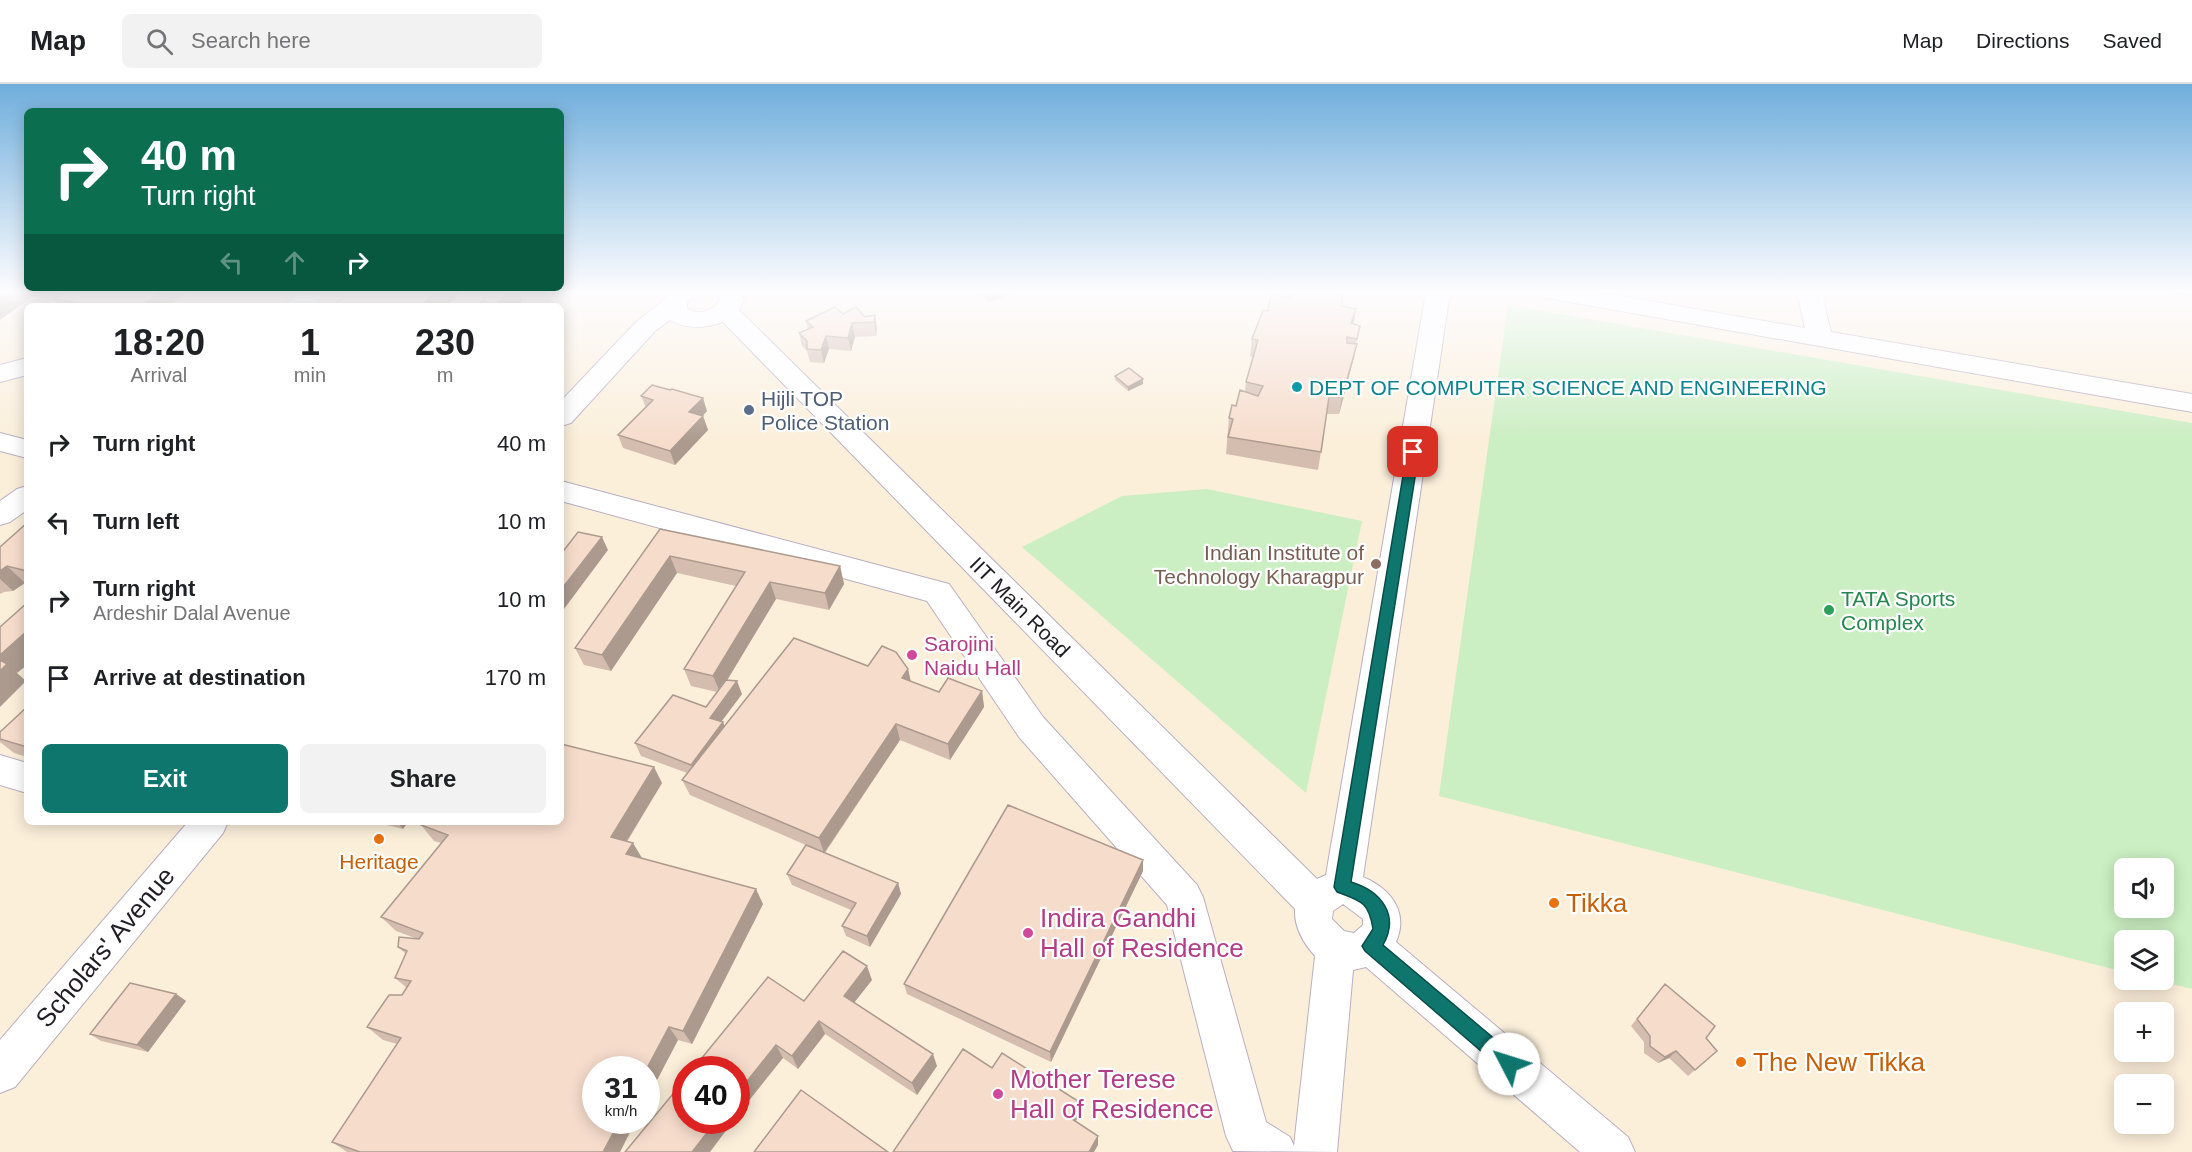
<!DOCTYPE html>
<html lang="en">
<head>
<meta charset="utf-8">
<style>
  body { margin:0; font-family:Helvetica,sans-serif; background:#f2f2f2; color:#202124; height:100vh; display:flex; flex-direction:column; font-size:22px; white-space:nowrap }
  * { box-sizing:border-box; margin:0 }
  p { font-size:20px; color:#757577 }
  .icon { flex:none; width:33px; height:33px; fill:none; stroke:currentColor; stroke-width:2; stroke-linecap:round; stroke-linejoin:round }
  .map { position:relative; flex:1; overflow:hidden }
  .panel { position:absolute; left:24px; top:219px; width:540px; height:522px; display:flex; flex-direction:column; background:#fff; border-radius:9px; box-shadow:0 3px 15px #0003 }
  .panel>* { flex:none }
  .banner { position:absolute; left:24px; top:24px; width:540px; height:183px; border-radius:9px; box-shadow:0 3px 15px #0003; background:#0b6e4f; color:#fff; overflow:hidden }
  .tools { position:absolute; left:2114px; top:774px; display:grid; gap:12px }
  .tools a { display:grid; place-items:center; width:60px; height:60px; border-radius:9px; background:#fff; box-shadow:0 3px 15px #0003; font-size:30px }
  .speed { position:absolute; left:582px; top:972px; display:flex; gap:12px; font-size:30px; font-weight:700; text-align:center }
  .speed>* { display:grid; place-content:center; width:78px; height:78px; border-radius:50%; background:#fff; box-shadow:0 3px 15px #0003; line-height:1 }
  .speed small { font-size:15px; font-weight:400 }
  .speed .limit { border:9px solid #d22; background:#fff; color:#111 }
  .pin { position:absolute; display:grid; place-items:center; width:51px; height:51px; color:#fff; margin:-26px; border-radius:12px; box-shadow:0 3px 9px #0006 }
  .me { position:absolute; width:66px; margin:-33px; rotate:310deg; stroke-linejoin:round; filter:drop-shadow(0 0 4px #0008) }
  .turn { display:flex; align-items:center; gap:21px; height:126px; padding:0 18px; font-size:27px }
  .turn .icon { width:78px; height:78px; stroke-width:2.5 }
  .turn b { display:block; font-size:42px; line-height:51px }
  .lanes { display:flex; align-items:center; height:57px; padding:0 18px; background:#0003; justify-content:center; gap:30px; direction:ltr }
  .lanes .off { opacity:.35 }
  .eta { display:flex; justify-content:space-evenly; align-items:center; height:102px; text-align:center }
  .eta b { font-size:36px; font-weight:700; line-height:42px }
  .cta { display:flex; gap:12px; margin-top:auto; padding:12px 18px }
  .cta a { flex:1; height:69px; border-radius:9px; background:#0f766e; color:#fff; font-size:24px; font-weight:700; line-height:69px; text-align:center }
  .cta a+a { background:#f2f2f2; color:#202124 }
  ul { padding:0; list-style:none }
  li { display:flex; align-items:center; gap:18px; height:78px; padding:0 18px }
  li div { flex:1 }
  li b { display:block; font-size:22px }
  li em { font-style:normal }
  header { display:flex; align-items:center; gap:36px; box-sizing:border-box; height:84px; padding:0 30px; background:#fff; border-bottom:2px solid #e0e0e0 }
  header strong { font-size:28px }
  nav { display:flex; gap:33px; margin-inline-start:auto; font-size:21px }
  .search { width:420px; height:54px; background:#f2f2f2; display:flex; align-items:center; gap:15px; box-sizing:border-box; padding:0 21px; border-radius:9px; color:#757577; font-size:22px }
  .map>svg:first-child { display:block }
  .education { fill:#fbefda; fill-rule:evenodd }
  .green { fill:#cbeec2; fill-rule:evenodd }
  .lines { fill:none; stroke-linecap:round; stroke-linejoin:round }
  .minor-casing { stroke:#b9afc2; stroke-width:2 }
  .minor { fill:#fff; fill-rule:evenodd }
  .wall { fill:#d4bdaf }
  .shaded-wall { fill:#ac9a8e }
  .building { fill:#f6dccb; stroke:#ac9a8e; stroke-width:1.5 }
  .route { fill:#0f766e; stroke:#0a4d48; stroke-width:1.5 }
  .culture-dot { fill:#0f9aa8; stroke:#fff; stroke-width:2 }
  .service-dot { fill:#5c6f8a; stroke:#fff; stroke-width:2 }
  .education-dot { fill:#8d6e63; stroke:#fff; stroke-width:2 }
  .leisure-dot { fill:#2e9e5b; stroke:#fff; stroke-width:2 }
  .hotel-dot { fill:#d1479c; stroke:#fff; stroke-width:2 }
  .food-dot { fill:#e8710a; stroke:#fff; stroke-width:2 }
  .labels { text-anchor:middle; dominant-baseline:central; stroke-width:4.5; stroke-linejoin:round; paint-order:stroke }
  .culture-label { font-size:21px; fill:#0d838f; stroke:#fff; text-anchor:start }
  .service-label { font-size:21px; fill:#4e5e75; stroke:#fff; text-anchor:start }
  .education-label { font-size:21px; fill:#785e54; stroke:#fff; text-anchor:end }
  .leisure-label { font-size:21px; fill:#27864d; stroke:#fff; text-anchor:start }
  .street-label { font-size:21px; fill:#211d24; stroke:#fff }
  .hotel-label { font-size:21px; fill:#b23c85; stroke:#fff; text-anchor:start }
  .food-label { font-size:21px; fill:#c56008; stroke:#fff }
  .near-food-label { font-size:26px; fill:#c56008; stroke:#fff; text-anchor:start }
  .near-hotel-label { font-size:26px; fill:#b23c85; stroke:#fff; text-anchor:start }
  .near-street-label { font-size:26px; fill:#211d24; stroke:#fff }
</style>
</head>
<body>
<header>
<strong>Map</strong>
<div class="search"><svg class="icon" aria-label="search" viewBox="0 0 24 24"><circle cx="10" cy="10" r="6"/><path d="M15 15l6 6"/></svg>Search here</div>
<nav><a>Map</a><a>Directions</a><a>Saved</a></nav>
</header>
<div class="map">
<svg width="2192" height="1068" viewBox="0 0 2192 1068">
  <rect width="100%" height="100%" fill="#fbf9fd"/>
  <path class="education" d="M0 208H2192V1068H0ZM27 222H561V738H27ZM2124 784H2163V824H2124ZM2124 856H2163V896H2124ZM2124 928H2163V968H2124ZM596 986H646V1036H596ZM686 986H736V1036H686ZM2124 1000H2163V1040H2124Z"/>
  <path class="green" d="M1508 221 2192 339V905L2155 896H2163V856H2124V888L1439 712ZM2124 784H2163V824H2124Z
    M1207 405 1362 437 1306 709 1022 463 1122 412Z"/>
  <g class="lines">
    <g class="minor-casing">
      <path id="minor" d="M299 208H327L312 222H284Z
        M670 208H696L687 219V224C699 232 712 228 720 216L717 208H741L744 216 739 226 1317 795 1326 791 1426 208H1450L1363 793C1391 805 1409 828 1396 858L1628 1053 1635 1068H1580L1366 883 1353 886 1337 1068 1233 1067 1226 1052 1167 821 1019 653 927 517 561 417V397L949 500 1043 633 1197 801 1203 813 1266 1038 1290 1053 1294 1062 1315 872C1303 859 1294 842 1295 825L723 238C705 244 687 246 670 236L655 247 571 339 561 342V317L637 237 663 217ZM1343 820 1363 835V841L1354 849 1344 847 1332 835 1333 827Z
        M1541 208H1597L1805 244 1797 208H1821L1831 248 2192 310V328L1553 215 1544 213Z
        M27 274V291L0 298V281Z
        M0 349 27 356V374L0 367Z
        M27 402V426L10 438 0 441V417L17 405Z
        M0 671 27 679V709L0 701Z
        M188 738H228L223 749 15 1003 0 1009V956Z"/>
    </g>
    <use href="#minor" class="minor"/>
  </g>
  <path class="wall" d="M976 208H1016L988 218Z
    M2157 208H2192V213Z
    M54 215 169 222H59Z
    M1342 222 1356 225 1353 240 1360 242 1353 277 1339 330H1327L1318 386 1226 370 1229 334 1245 308 1246 298 1253 273 1250 272 1252 255 1268 227Z
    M843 230 865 233 875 231 877 244 876 252 855 253 851 267 829 265 824 279 810 278 807 267 802 262 799 249 808 245 806 237Z
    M1115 292 1143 295V300L1128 307 1115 296Z
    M641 312 707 327 702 332H703L708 346 675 381 623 364 618 351 646 324Z
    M27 439V499H25L13 507 4 508 0 510V463Z
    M660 445 840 482 844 500 829 526 776 515 727 596 742 610 721 638 724 642 868 582 908 585 910 597 939 608 982 607 984 623 950 676 900 656 825 769 898 799 901 810 870 863 846 852 842 842 851 826 792 801 787 790 806 761 690 711 682 696 687 689 641 672 635 659 706 623 717 608 691 602 684 585 736 502 677 489 611 587 584 581 575 564Z
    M27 623V673L14 669 0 658V648Z
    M662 699 627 758 642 774 763 820 692 960 678 956 646 1017V986L596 1036H636L620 1068H347L332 1058 397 960 383 956 367 943 402 911 407 904 395 894 406 870 398 863 415 854 396 847 381 833 441 759 434 757 421 741Z
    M375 738H408L403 745Z
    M1143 776V787L1051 978 907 910 904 900Z
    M872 896 854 919 937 982 917 1011 825 950 798 985 783 974 736 986Z
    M1665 900 1717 967 1688 992 1669 974 1658 979 1644 969V958L1631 942Z
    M176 910 186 917 148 968 101 957 90 950Z"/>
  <path class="shaded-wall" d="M2 208H39L0 236V215Z
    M160 208H187L169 222H142Z
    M435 208H461L447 222H421Z
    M508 208H519L523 217 519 222H495Z
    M987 208H1016L988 218Z
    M1356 225 1353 243 1351 239Z
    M875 231 877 244 876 252 874 238Z
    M852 239 855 253 851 267 848 254Z
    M826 252 829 265 824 279 821 266Z
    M1357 260 1353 277 1339 330 1342 313Z
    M1143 295V300L1128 307V303Z
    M703 314 707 327 693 342 689 328Z
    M703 332 708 346 675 381 670 367Z
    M602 453 608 466 564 525 561 520V506Z
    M670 472 677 489 611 587 602 571Z
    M7 482 25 499 13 507 0 495V487Z
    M840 482 844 500 829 526 825 509Z
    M770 498 776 515 720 608 713 592Z
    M27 547V581L17 589 26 597 0 623V571Z
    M908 585 912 602 902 594Z
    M737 597 742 610 715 646 710 634Z
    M982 607 984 623 950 676 948 660Z
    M723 638 728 651 697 693 691 681Z
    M896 640 900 656 824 769 819 754Z
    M654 683 662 699 620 768 611 753Z
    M397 738H408L403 745Z
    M633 759 642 774 626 770Z
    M1143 776V787L1051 978 1050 968Z
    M898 799 901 810 870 863 867 852Z
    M756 805 763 820 692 960 683 947Z
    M867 882 872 896 849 925 844 912Z
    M176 910 186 917 148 968 137 961Z
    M819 937 825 950 798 985 792 972Z
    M669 943 678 956 646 1017V986Z
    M776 961 783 974 736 1033V1011Z
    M1676 967 1669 974 1658 979 1665 973Z
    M933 970 937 982 917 1011 912 999Z
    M1081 1019V1028L1072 1044V1035Z
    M620 1036H636L620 1068H603Z
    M717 1036H734L710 1068H692Z
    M1098 1052V1061L1094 1068H1089Z"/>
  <path class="building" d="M0 208H10L0 215Z
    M63 208H160L142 222H89L54 215Z
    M348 208H435L421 222H333Z
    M490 208H508L495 222H478Z
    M1292 208H1342V222L1356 225 1351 239 1360 242 1357 255 1347 253V259L1357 260 1342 313H1329L1321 368 1228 353 1233 335 1229 334 1232 321 1236 322 1240 306 1258 312 1263 302 1246 298 1258 256 1252 255 1263 226 1268 227 1271 210 1291 214Z
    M835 223 843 230 856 223 865 233 875 231 874 238 852 239 848 254 826 252 821 266 807 265V257L799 249 813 243 806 237Z
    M1129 284 1143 295 1128 303 1115 292Z
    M652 301 670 306 672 305 703 314 689 328 703 332 670 367 618 351 653 316 641 312Z
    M27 439V487L7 482 0 487V463Z
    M660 445 840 482 825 509 770 498 713 592 684 585 745 488 670 472 602 571 575 564Z
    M578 448 602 453 561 506V470Z
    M27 519V547L0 571V543Z
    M794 554 868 582 882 562 896 568 908 585 902 594 939 608 948 594 982 607 948 660 896 640 819 754 682 696Z
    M0 576 7 580 0 587Z
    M726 596 737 597 710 634 723 638 691 681 635 659 673 611 706 623Z
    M27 623V663L0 655V648Z
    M561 660 654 683 611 753 633 759 626 770 756 805 683 947 669 943 646 986H596V1036H620L603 1068H360L332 1058 401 954 367 943 389 911H402L411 897 395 894 407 867 398 863 399 853 419 855 423 849 381 833 448 751 421 741 424 738H561Z
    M1008 721 1143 776 1050 968 904 900Z
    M806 761 898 799 867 852 842 842 856 819 787 790Z
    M843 867 867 882 844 912 933 970 912 999 819 937 792 972 776 961 736 1011V986H692L768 893 804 917Z
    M130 899 176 910 137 961 90 950Z
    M1665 900 1715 942 1706 954 1717 967 1695 986 1676 967 1665 973 1650 962V952L1637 935Z
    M963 965 992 984 1002 969 1081 1019 1072 1035 1098 1052 1089 1068H893Z
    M686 994V1036H717L692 1068H625Z
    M801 1006 888 1068H754Z"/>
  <linearGradient id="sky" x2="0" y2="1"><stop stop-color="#6faedc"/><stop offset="0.58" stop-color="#fdfcfe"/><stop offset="1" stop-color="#fdfcfe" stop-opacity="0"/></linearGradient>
  <rect width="2192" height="358" fill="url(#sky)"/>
  <path class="route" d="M1413 364 1419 368 1351 798C1381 807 1400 831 1383 861L1516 973 1518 980 1516 986 1509 988 1503 986 1365 867 1362 862 1373 845C1369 818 1361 817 1337 808L1334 803 1407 368Z"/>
  <circle class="culture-dot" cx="1297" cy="303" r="6"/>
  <circle class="service-dot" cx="749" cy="326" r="6"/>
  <circle class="education-dot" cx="1376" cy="480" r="6"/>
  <circle class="leisure-dot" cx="1829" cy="526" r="6"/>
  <g class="hotel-dot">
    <circle cx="912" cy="571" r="6"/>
    <circle cx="1028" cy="849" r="6"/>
    <circle cx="998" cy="1010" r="6"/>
  </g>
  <g class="food-dot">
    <circle cx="379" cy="755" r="6"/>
    <circle cx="1554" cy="819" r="6"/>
    <circle cx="1741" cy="978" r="6"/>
  </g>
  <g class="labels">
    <g class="culture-label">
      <text x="1309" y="303">DEPT OF COMPUTER SCIENCE AND ENGINEERING</text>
    </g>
    <g class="service-label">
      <text x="761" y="314">Hijli TOP<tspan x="761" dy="24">Police Station</tspan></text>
    </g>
    <g class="education-label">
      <text x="1364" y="468">Indian Institute of<tspan x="1364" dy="24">Technology Kharagpur</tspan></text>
    </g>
    <g class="leisure-label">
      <text x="1841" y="514">TATA Sports<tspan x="1841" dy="24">Complex</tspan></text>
    </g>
    <g class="street-label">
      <text transform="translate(1020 523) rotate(45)">IIT Main Road</text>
    </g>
    <g class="hotel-label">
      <text x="924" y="559">Sarojini<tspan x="924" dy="24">Naidu Hall</tspan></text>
    </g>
    <g class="food-label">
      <text x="379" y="777">Heritage</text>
    </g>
    <g class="near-food-label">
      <text x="1566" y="819">Tikka</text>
      <text x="1753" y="978">The New Tikka</text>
    </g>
    <g class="near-hotel-label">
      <text x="1040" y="834">Indira Gandhi<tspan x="1040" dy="30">Hall of Residence</tspan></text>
      <text x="1010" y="995">Mother Terese<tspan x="1010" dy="30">Hall of Residence</tspan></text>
    </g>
    <g class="near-street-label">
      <text transform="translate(105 863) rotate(-50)">Scholars' Avenue</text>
    </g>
  </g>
</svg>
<div class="tools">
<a><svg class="icon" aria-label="sound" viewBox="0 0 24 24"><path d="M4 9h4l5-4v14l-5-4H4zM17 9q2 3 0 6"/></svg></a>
<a><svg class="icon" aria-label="layers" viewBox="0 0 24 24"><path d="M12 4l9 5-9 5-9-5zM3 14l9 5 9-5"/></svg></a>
<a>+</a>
<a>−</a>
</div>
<div class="speed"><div>31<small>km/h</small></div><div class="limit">40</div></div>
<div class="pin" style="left:1413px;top:368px;background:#d93025"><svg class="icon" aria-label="arrive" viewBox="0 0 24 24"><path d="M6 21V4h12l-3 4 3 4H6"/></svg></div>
<svg class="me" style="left:1509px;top:980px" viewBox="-20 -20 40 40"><circle r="19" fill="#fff"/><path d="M0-13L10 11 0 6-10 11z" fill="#0f766e"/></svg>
<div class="banner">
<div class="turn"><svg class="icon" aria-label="right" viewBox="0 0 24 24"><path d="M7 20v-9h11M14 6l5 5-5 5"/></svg><div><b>40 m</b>Turn right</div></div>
<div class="lanes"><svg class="icon off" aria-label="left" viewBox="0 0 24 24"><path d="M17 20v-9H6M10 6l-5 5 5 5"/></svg><svg class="icon off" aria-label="ahead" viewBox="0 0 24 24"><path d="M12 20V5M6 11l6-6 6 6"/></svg><svg class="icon" aria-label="right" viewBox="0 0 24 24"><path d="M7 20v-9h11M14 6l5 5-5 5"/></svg></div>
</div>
<section class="panel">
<div class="eta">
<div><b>18:20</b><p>Arrival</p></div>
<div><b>1</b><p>min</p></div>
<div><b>230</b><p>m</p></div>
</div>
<ul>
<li><svg class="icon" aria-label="right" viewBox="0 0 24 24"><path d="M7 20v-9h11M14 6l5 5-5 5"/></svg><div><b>Turn right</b></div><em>40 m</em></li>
<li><svg class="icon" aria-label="left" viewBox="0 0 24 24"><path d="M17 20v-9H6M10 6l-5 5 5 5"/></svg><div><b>Turn left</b></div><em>10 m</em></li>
<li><svg class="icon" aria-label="right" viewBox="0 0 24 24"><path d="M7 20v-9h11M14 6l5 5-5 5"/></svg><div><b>Turn right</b><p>Ardeshir Dalal Avenue</p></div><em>10 m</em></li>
<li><svg class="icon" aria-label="arrive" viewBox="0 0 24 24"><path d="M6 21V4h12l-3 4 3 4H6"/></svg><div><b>Arrive at destination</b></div><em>170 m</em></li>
</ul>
<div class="cta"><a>Exit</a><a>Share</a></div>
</section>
</div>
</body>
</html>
